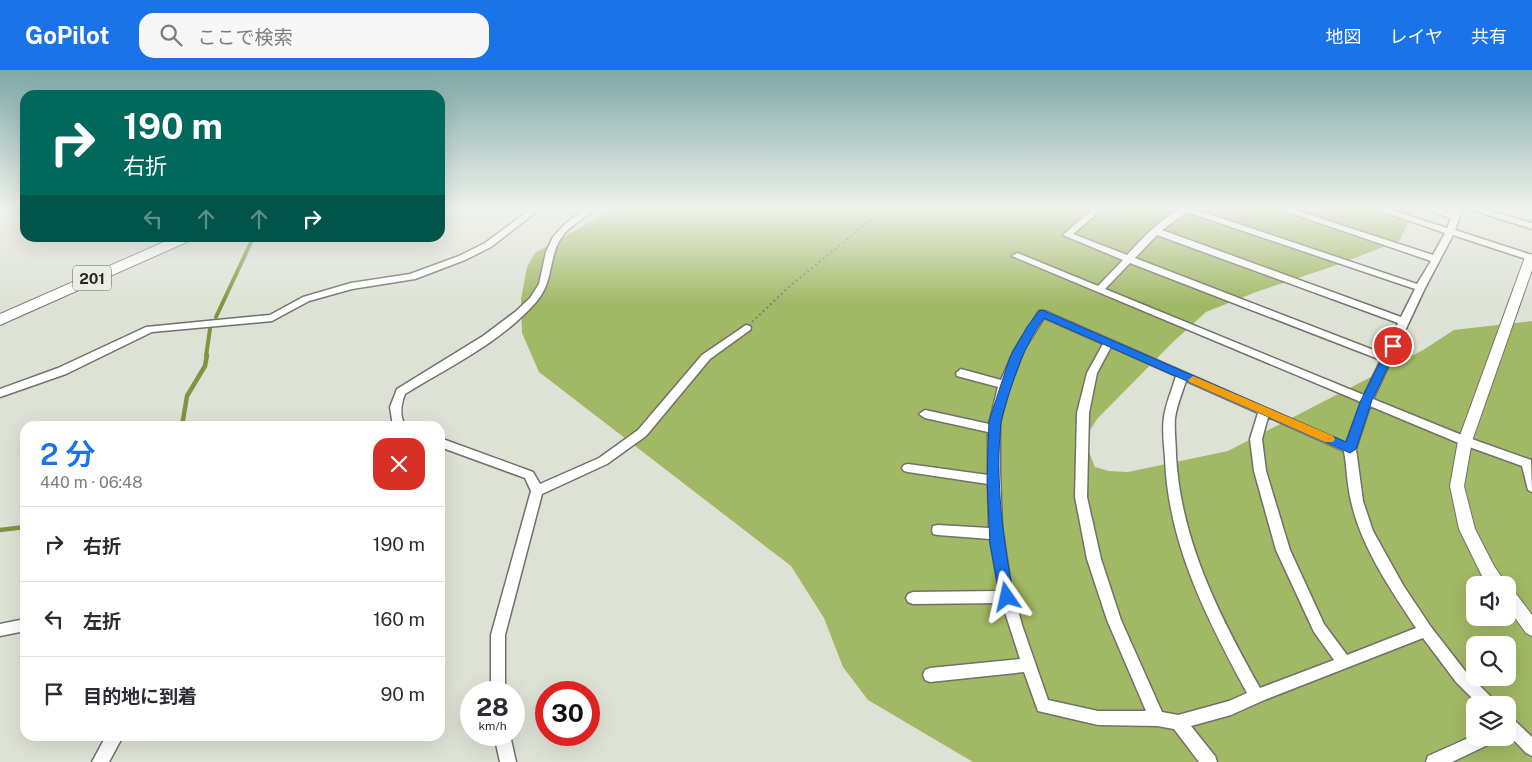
<!DOCTYPE html>
<html lang="ja">
<head>
<meta charset="utf-8">
<style>
  body { margin:0; font-family:"Public Sans","Noto Sans JP",sans-serif; background:#f7f7f7; color:#2b2b33; height:100vh; display:flex; flex-direction:column; font-size:19px; white-space:nowrap }
  * { box-sizing:border-box; margin:0 }
  p { font-size:16px; color:#7c7c81 }
  .icon { flex:none; width:28px; height:28px; fill:none; stroke:currentColor; stroke-width:2; stroke-linecap:round; stroke-linejoin:round }
  .map { position:relative; flex:1; overflow:hidden }
  .details { position:absolute; left:20px; top:351px; width:425px; height:320px; display:flex; flex-direction:column; background:#fff; border-radius:15px; box-shadow:0 5px 20px #0002 }
  .details>* { flex:none }
  .top-card { position:absolute; left:20px; top:20px; width:425px; height:152px; border-radius:15px; box-shadow:0 5px 20px #0002; background:#00695c; color:#fff; overflow:hidden }
  .tools { position:absolute; left:1466px; top:506px; display:grid; gap:10px }
  .tools a { display:grid; place-items:center; width:50px; height:50px; border-radius:10px; background:#fff; box-shadow:0 5px 20px #0002; font-size:25px }
  .speed { position:absolute; left:460px; top:611px; display:flex; gap:10px; font-size:25px; font-weight:700; text-align:center }
  .speed>* { display:grid; place-content:center; width:65px; height:65px; border-radius:50%; background:#fff; box-shadow:0 5px 20px #0002; line-height:1 }
  .speed small { font-size:12px; font-weight:400 }
  .speed .limit { border:8px solid #d22; background:#fff; color:#111 }
  .pin { position:absolute; display:grid; place-items:center; width:42px; height:42px; color:#fff; margin:-21px; border:2px solid #fff; border-radius:50%; box-shadow:0 1px 5px #0007 }
  .me { position:absolute; width:55px; margin:-28px; rotate:349deg; stroke-linejoin:round; filter:drop-shadow(0 0 4px #0008) }
  .turn { display:flex; align-items:center; gap:18px; height:105px; padding:0 20px; font-size:22px }
  .turn .icon { width:65px; height:65px; stroke-width:2.5 }
  .turn b { display:block; font-size:35px; line-height:42px }
  .lanes { display:flex; align-items:center; height:48px; padding:0 20px; background:#0003; justify-content:center; gap:25px; direction:ltr }
  .lanes .off { opacity:.35 }
  .round { display:grid; place-items:center; flex:none; width:52px; height:52px; border-radius:15px; background:#f7f7f7 }
  .summary { display:flex; align-items:center; justify-content:space-between; height:85px; padding:0 20px }
  h1 { font-size:30px; font-weight:600; line-height:38px; color:#1a73e8 }
  ul { padding:0; list-style:none }
  li { display:flex; align-items:center; gap:15px; height:75px; padding:0 20px; border-top:1px solid #e1e1e2 }
  li div { flex:1 }
  li b { display:block; font-size:19px }
  li em { font-style:normal }
  header { display:flex; align-items:center; gap:30px; box-sizing:border-box; height:70px; padding:0 25px; background:#1a73e8; color:#fff }
  header strong { font-size:24px }
  nav { display:flex; gap:28px; margin-inline-start:auto; font-size:18px }
  .search { width:350px; height:45px; background:#f7f7f7; display:flex; align-items:center; gap:12px; box-sizing:border-box; padding:0 18px; border-radius:15px; color:#7c7c81; font-size:19px }
  .map>svg:first-child { display:block }
  .forest { fill:#a1b864; fill-rule:evenodd }
  .lines { fill:none; stroke-linecap:round; stroke-linejoin:round }
  .stream-far1 { stroke:#7f9540; stroke-width:4 }
  .stream { stroke:#7f9540; stroke-width:4.5 }
  .minor-casing { stroke:#6f7268; stroke-width:3 }
  .tertiary-casing { stroke:#6f7268; stroke-width:2 }
  .trunk-casing { stroke:#6f7268; stroke-width:2 }
  .path { stroke:#7b7d76; stroke-width:2; stroke-dasharray:2 3; stroke-linecap:butt }
  .minor { fill:#fff; fill-rule:evenodd }
  .tertiary { fill:#fff; fill-rule:evenodd }
  .trunk { fill:#fff; fill-rule:evenodd }
  .route { fill:#1a73e8; stroke:#114b97 }
  .slow { fill:#f59e0b }
  .labels { text-anchor:middle; dominant-baseline:central; stroke-width:4.5; stroke-linejoin:round; paint-order:stroke }
  .shield { fill:#ebefe3; stroke:#61635d; stroke-width:1 }
  .shield-label { font-size:15px; font-weight:bold; fill:#262723 }
</style>
</head>
<body>
<header>
<strong>GoPilot</strong>
<div class="search"><svg class="icon" aria-label="search" viewBox="0 0 24 24"><circle cx="10" cy="10" r="6"/><path d="M15 15l6 6"/></svg>ここで検索</div>
<nav><a>地図</a><a>レイヤ</a><a>共有</a></nav>
</header>
<div class="map">
<svg width="1532" height="692" viewBox="0 0 1532 692">
  <rect width="100%" height="100%" fill="#dee2d6"/>
  <path class="forest" d="M615 138H1414L1400 170 1340 194 1256 222 1206 242 1172 273 1097 349 1084 370 1095 397 1109 401 1128 402 1228 381 1423 280 1454 260 1532 251V692H973L868 630 843 597 824 548 791 496 539 302 522 263 521 229 527 197 535 183ZM1475 515H1508V548H1475ZM1475 575H1508V608H1475ZM1475 635H1508V668H1475Z"/>
  <g class="lines">
    <path class="stream-far1" d="M216 247 253 168
      M206 286 210 259"/>
    <path class="stream" d="M182 356 187 326 205 296 207 285
      M0 460 25 457"/>
    <g class="minor-casing">
      <path id="minor" d="M532 138H541L491 177 465 190 415 209 352 219 309 231 272 251 152 262 66 304 0 327V319L58 298 146 257 270 245 303 227 351 213 410 204 459 186 485 173Z
        M587 138H596C586 149 570 154 561 168 548 188 554 211 537 231 502 272 450 296 405 324 401 334 399 347 406 356H393L390 337 397 319 483 266 515 242 530 228 539 214 546 182 553 167 566 153Z
        M1094 138H1103L1073 164 1127 185C1142 169 1169 138 1191 138L1417 214 1431 191 1276 138H1288L1433 185 1445 163 1372 138H1384L1447 158 1451 148 1426 140 1425 138H1436L1453 143 1455 138H1463L1455 160 1532 185V191L1453 165 1425 218 1373 329 1469 368 1531 390 1532 422 1528 420 1522 396 1461 374 1370 336 1356 379 1363 431 1373 461 1403 515 1431 557 1466 602 1494 630 1497 635H1479L1456 612 1423 568 1262 631 1231 645 1191 656 1215 686 1217 692H1199L1174 659 1157 656 1098 655 1038 641 1024 602 930 612 925 610 923 605 925 600 930 598 1020 589 1002 533 913 534 908 532 906 528 908 524 913 522 999 521 990 469 938 465 933 464 932 460 933 456 938 455 989 458 988 414 908 402 904 401 902 398 904 395 908 394 988 405V362L925 348 919 344 925 340 989 354 998 317 957 306 956 303 961 299 1001 310 1014 280 1039 241H1045L1346 373 1361 332 1012 186 1017 183 1020 184 1098 216 1123 190 1063 165ZM1187 142 1415 219 1401 247 1162 160ZM1157 165 1398 253 1384 284 1135 188ZM1130 193 1381 290 1364 325 1105 219ZM1044 248 1103 274 1087 303 1077 343 1075 427 1087 489 1107 550 1146 641H1098L1048 630 1022 555 1010 510 1002 456 1000 402V354L1008 322 1024 280ZM1111 277 1176 306C1172 320 1166 333 1164 347 1162 360 1164 375 1165 388 1168 474 1207 549 1247 623L1229 631 1178 645 1162 642 1121 550 1101 489 1087 427 1089 343 1097 303ZM1186 311 1258 343 1250 369 1254 401 1276 480 1314 562 1334 590 1260 618C1219 545 1181 471 1176 386 1176 373 1174 360 1175 348 1177 335 1182 323 1186 311ZM1268 347 1344 381C1347 398 1347 415 1351 431 1361 477 1391 520 1416 558L1347 585 1324 554 1290 480 1266 401 1262 369Z
        M1466 138H1478L1532 153V159Z
        M746 255 750 256 751 258 750 260 710 289 646 366 607 394 542 424 505 565V622H491V565L531 421 525 408 440 377V368L533 402 540 414 599 388 638 360 702 285Z
        M25 549V561L0 566V554Z
        M1508 647 1513 649 1532 667V686L1526 683 1508 664Z
        M494 665H510L516 692H500Z
        M1475 665V668H1494L1492 673 1452 692H1426L1428 686Z
        M106 666H123L109 692H92Z"/>
    </g>
    <g class="tertiary-casing">
      <path id="tertiary" d="M1532 184V200L1472 371 1464 416 1475 459 1494 496 1507 515H1489L1482 506 1459 459 1450 416 1458 371 1525 187Z
        M1508 519 1514 521 1532 545V566L1526 563 1508 538Z"/>
    </g>
    <g class="trunk-casing">
      <path id="trunk" d="M173 168H191L189 171 0 255V244Z"/>
    </g>
    <path class="path" d="M752 252 790 216 885 138"/>
    <use href="#minor" class="minor"/>
    <use href="#tertiary" class="tertiary"/>
    <use href="#trunk" class="trunk"/>
  </g>
  <linearGradient id="sky" x2="0" y2="1"><stop stop-color="#7ea8a5"/><stop offset="0.59" stop-color="#f0f2ed"/><stop offset="1" stop-color="#f0f2ed" stop-opacity="0"/></linearGradient>
  <rect width="1532" height="235" fill="url(#sky)"/>
  <path class="route" d="M1042 240 1346 372 1361 330 1388 276 1393 273 1398 276 1372 330 1356 379 1350 383 1044 248C1026 272 1017 299 1008 327 1006 335 1002 344 1001 353 995 411 1003 470 1014 527L1012 531 1007 533 1002 531 1000 527 990 474 987 410 989 351 1010 287 1027 257 1039 241Z"/>
  <path class="slow" d="M1193 306 1333 366 1335 369 1333 372H1325L1189 312 1188 310Z"/>
  <g class="labels">
    <rect class="shield" x="73" y="195.5" width="38" height="25" rx="4"/>
    <g class="shield-label">
      <text x="92" y="208">201</text>
    </g>
  </g>
</svg>
<div class="tools">
<a><svg class="icon" aria-label="sound" viewBox="0 0 24 24"><path d="M4 9h4l5-4v14l-5-4H4zM17 9q2 3 0 6"/></svg></a>
<a><svg class="icon" aria-label="search" viewBox="0 0 24 24"><circle cx="10" cy="10" r="6"/><path d="M15 15l6 6"/></svg></a>
<a><svg class="icon" aria-label="layers" viewBox="0 0 24 24"><path d="M12 4l9 5-9 5-9-5zM3 14l9 5 9-5"/></svg></a>
</div>
<div class="speed"><div>28<small>km/h</small></div><div class="limit">30</div></div>
<div class="pin" style="left:1393px;top:276px;background:#d93025"><svg class="icon" aria-label="arrive" viewBox="0 0 24 24"><path d="M6 21V4h12l-3 4 3 4H6"/></svg></div>
<svg class="me" style="left:1007px;top:527px" viewBox="-20 -20 40 40"><path d="M0-17L14 15 0 8-14 15z" fill="#1a73e8" stroke="#fff" stroke-width="4"/></svg>
<div class="top-card">
<div class="turn"><svg class="icon" aria-label="right" viewBox="0 0 24 24"><path d="M7 20v-9h11M14 6l5 5-5 5"/></svg><div><b>190 m</b>右折</div></div>
<div class="lanes"><svg class="icon off" aria-label="left" viewBox="0 0 24 24"><path d="M17 20v-9H6M10 6l-5 5 5 5"/></svg><svg class="icon off" aria-label="ahead" viewBox="0 0 24 24"><path d="M12 20V5M6 11l6-6 6 6"/></svg><svg class="icon off" aria-label="ahead" viewBox="0 0 24 24"><path d="M12 20V5M6 11l6-6 6 6"/></svg><svg class="icon" aria-label="right" viewBox="0 0 24 24"><path d="M7 20v-9h11M14 6l5 5-5 5"/></svg></div>
</div>
<section class="details">
<div class="summary"><div><h1>2 分</h1><p>440 m · 06:48</p></div><a class="round" style="background:#d93025;color:#fff"><svg class="icon" aria-label="close" viewBox="0 0 24 24"><path d="M6 6l12 12M18 6L6 18"/></svg></a></div>
<ul>
<li><svg class="icon" aria-label="right" viewBox="0 0 24 24"><path d="M7 20v-9h11M14 6l5 5-5 5"/></svg><div><b>右折</b></div><em>190 m</em></li>
<li><svg class="icon" aria-label="left" viewBox="0 0 24 24"><path d="M17 20v-9H6M10 6l-5 5 5 5"/></svg><div><b>左折</b></div><em>160 m</em></li>
<li><svg class="icon" aria-label="arrive" viewBox="0 0 24 24"><path d="M6 21V4h12l-3 4 3 4H6"/></svg><div><b>目的地に到着</b></div><em>90 m</em></li>
</ul>
</section>
</div>
</body>
</html>
